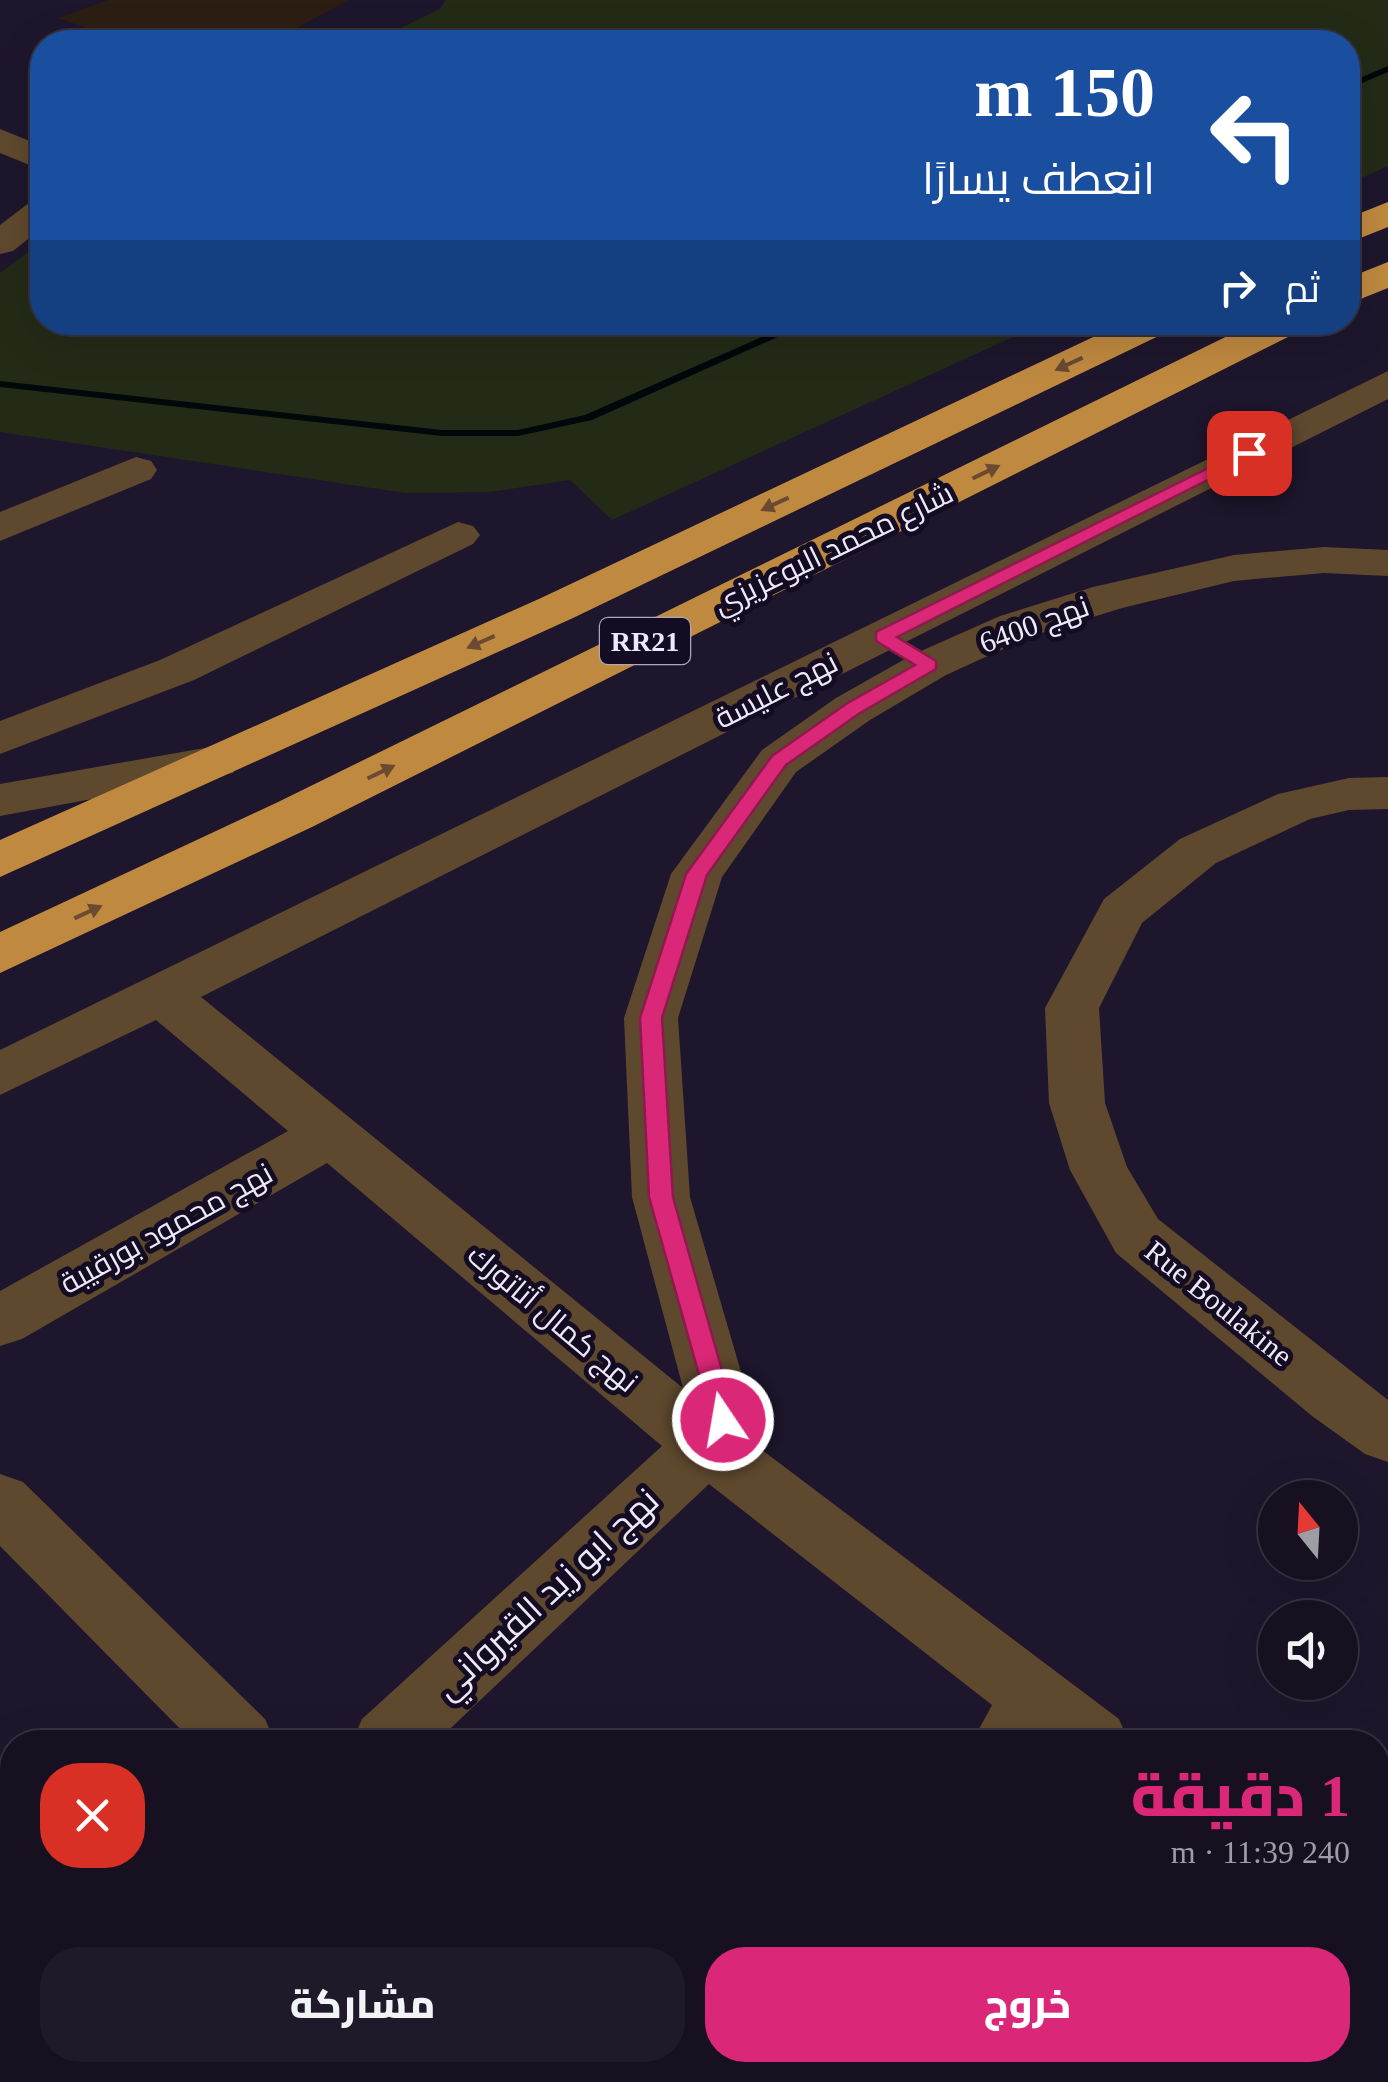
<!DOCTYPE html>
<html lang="ar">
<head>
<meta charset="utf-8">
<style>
  body { margin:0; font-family:"Times New Roman",Cairo,serif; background:#1f192a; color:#f1f3f6; direction:rtl; height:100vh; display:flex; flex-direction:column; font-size:38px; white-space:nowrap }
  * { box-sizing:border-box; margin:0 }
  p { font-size:32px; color:#9e9da5 }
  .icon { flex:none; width:55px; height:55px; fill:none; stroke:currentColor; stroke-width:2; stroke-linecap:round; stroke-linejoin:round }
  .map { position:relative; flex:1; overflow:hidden; direction:ltr }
  .side { position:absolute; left:0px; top:1730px; width:1390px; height:352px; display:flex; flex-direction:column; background:#161021; border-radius:40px 40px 0 0; box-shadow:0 10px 40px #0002,0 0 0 2px #35303f; direction:rtl }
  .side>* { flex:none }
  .hud { position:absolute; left:30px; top:30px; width:1330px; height:305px; border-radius:40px; box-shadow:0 10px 40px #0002,0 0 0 2px #35303f; direction:rtl; background:#1a4fa0; color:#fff; overflow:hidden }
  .needle { width:65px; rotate:342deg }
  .buttons { position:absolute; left:1258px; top:1480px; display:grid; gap:20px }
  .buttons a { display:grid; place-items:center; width:100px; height:100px; border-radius:50%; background:#161021; box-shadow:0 10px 40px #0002,0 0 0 2px #35303f; font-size:50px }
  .pin { position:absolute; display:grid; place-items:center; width:85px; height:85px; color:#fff; margin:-42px; border-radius:20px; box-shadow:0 5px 15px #0006 }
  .me { position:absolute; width:110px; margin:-55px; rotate:348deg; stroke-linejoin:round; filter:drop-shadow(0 0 8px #0008) }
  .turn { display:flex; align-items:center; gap:35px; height:210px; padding:0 40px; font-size:45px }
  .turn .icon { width:130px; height:130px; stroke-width:2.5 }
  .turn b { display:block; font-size:70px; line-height:85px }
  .then { display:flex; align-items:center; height:95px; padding:0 40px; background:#0003; gap:20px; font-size:38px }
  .round { display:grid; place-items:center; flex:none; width:105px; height:105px; border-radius:40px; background:#1f192a }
  .overview { display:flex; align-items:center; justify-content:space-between; height:170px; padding:0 40px }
  h1 { font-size:60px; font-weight:800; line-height:75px; color:#db2777 }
  .cta { display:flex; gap:20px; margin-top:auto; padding:20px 40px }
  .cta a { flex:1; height:115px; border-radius:40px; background:#db2777; color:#fff; font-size:40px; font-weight:800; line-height:115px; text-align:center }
  .cta a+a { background:#1f192a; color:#f1f3f6 }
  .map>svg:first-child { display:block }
  .education { fill:#2c1e12 }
  .green { fill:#232b17 }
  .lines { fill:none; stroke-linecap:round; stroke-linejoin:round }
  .stream { fill:#00080b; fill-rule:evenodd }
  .minor { fill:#5f492e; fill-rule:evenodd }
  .highway { fill:#bf8940; fill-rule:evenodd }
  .oneway { fill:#6a4a31 }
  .route { fill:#db2777; stroke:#8e194d; stroke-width:2.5 }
  .labels { text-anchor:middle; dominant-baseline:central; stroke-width:10; stroke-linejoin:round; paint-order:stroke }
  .shield { fill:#140c22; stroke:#ada7b8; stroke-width:2.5 }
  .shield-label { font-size:28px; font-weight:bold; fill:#eee9f9 }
  .street-label { font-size:30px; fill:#eee9f9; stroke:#140c22 }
  .near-street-label { font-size:35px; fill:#eee9f9; stroke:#140c22 }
</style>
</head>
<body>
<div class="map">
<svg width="1388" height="2082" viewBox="0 0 1388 2082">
  <rect width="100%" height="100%" fill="#1e162c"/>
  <path class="education" d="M108 0H349L271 42H128L58 18Z"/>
  <path class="green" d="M446 0H1388V166L1348 184V42H372L440 9Z
    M42 242V322L1044 323 612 520 570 480 489 492 405 493 0 432V273Z"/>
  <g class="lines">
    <path class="stream" d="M1388 66V72L1348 89V83Z
      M796 322H811L592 420 518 436H442L0 387V381L442 430H518L585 415Z"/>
    <path class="minor" d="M0 129 42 146V170L0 153Z
      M42 200V228L13 251 0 254V225L29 203Z
      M1388 371V399L201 997 683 1388 632 1197 624 1018 671 874 762 750 836 698 912 655 1000 616 1093 587 1234 555 1324 547 1388 550V576L1324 573 1234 581 1122 608 1032 636 946 675 870 720 796 772 722 877 678 1018 690 1197 755 1420 746 1438 1119 1719 1129 1742H972L992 1705 709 1484 436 1742H352L362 1719 662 1446 327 1163 22 1339 0 1346V1291L288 1131 156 1020 0 1095V1050Z
      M136 457 151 461 157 470 151 479 0 541V512Z
      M458 522 473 526 480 535 473 544 194 680 0 754V721L160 660Z
      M216 746 233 751 240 762 233 773 0 816V784Z
      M1388 777V809L1349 810 1310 819 1216 863 1142 923 1099 1008 1105 1103 1127 1167 1158 1219 1388 1400V1462L1365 1454 1312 1416 1116 1253 1070 1170 1049 1103 1045 1008 1104 899 1180 839 1278 794 1349 778Z
      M0 1474 23 1482 265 1719 275 1742H193L0 1546Z
      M1378 1930 1388 1934V2015L1378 2011Z
      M16 2070H168L173 2082H11Z
      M733 2070H815L810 2082H728Z"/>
    <path class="highway" d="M1388 202V227L1348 243V218Z
      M1388 262V288L1348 304V278Z
      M1125 322H1176L1171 330 573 618 0 877V840L541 598Z
      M1256 322H1307L1302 330 312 827 0 973V932L276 803Z"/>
  </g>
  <defs><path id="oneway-solid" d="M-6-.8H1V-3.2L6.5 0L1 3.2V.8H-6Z" transform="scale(2.5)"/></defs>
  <g class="oneway">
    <use href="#oneway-solid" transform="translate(1069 364) rotate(155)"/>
    <use href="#oneway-solid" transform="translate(986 472) rotate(-26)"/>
    <use href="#oneway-solid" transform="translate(775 504) rotate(155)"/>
    <use href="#oneway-solid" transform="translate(481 642) rotate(156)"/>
    <use href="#oneway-solid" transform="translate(381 772) rotate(-26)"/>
    <use href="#oneway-solid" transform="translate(88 912) rotate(-25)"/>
  </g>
  <path class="route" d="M1249 448 1255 449V456L897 637 936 661V669L860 713 786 765 707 875 662 1018 673 1197 736 1420 732 1428H714L649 1197 640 1018 686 874 772 756 846 704 915 665 876 641V632Z"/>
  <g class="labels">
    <rect class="shield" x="600" y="618" width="90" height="46" rx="8"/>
    <g class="shield-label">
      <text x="645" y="641">RR21</text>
    </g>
    <g class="street-label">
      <text transform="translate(833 548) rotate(-26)">شارع محمد البوعزيزي</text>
      <text transform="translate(1034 624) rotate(-20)">نهج 6400</text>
      <text transform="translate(776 690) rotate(-27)">نهج عليسة</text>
      <text transform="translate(166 1228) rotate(-29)">نهج محمود بورقيبة</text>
      <text transform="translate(1219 1303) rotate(39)">Rue Boulakine</text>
      <text transform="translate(553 1318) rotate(40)">نهج كمال أتاتورك</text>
    </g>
    <g class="near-street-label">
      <text transform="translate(547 1594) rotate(-43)">نهج ابو زيد القيرواني</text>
    </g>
  </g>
</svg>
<div class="buttons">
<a><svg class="needle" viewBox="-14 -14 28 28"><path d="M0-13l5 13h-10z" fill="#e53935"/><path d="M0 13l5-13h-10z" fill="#9e9da5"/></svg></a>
<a><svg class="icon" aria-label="sound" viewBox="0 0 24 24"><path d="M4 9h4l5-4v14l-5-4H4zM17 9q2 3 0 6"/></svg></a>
</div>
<div class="pin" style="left:1249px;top:453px;background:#d93025"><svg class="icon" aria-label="arrive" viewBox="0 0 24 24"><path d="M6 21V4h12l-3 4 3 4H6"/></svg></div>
<svg class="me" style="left:723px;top:1420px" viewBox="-20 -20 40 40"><circle r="17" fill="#db2777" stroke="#fff" stroke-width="3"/><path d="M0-11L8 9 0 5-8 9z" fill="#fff"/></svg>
<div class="hud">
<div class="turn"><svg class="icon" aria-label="left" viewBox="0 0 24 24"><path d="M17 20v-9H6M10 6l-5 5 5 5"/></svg><div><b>150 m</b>انعطف يسارًا</div></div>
<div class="then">ثم<svg class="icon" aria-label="right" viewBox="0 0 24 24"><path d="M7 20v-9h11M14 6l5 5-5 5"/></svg></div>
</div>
<section class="side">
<div class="overview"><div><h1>1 دقيقة</h1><p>240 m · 11:39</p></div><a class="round" style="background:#d93025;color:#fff"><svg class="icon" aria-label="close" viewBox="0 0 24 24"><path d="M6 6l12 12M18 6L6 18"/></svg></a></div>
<div class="cta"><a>خروج</a><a>مشاركة</a></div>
</section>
</div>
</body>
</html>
